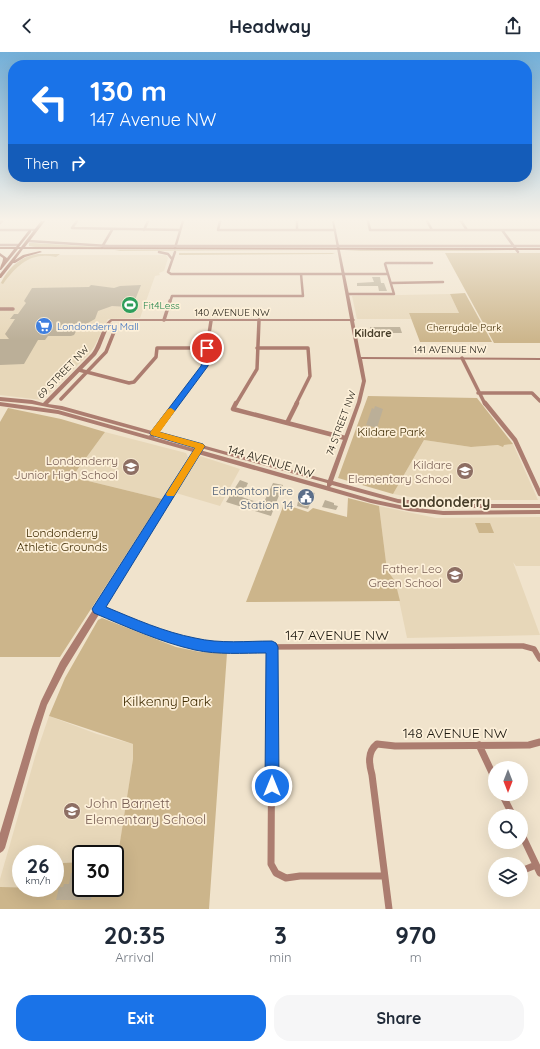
<!DOCTYPE html>
<html lang="en">
<head>
<meta charset="utf-8">
<style>
  body { margin:0; font-family:Quicksand,sans-serif; background:#f6f6f7; color:#1f2937; height:100vh; display:flex; flex-direction:column; font-size:15px; white-space:nowrap }
  * { box-sizing:border-box; margin:0 }
  p { font-size:13px; color:#747a83 }
  .icon { flex:none; width:22px; height:22px; fill:none; stroke:currentColor; stroke-width:2; stroke-linecap:round; stroke-linejoin:round }
  .map { position:relative; height:857px; overflow:hidden }
  .side { display:flex; flex-direction:column; background:#fff; flex:1 }
  .side>* { flex:none }
  .hud { position:absolute; left:8px; top:8px; width:524px; height:122px; border-radius:16px; box-shadow:0 4px 16px #0002; background:#1a73e8; color:#fff; overflow:hidden }
  .needle { width:26px; rotate:180deg }
  .fabs { position:absolute; left:488px; top:709px; display:grid; gap:8px }
  .fabs a { display:grid; place-items:center; width:40px; height:40px; border-radius:50%; background:#fff; box-shadow:0 4px 16px #0002; font-size:20px }
  .speed { position:absolute; left:12px; top:793px; display:flex; gap:8px; font-size:20px; font-weight:700; text-align:center }
  .speed>* { display:grid; place-content:center; width:52px; height:52px; border-radius:50%; background:#fff; box-shadow:0 4px 16px #0002; line-height:1 }
  .speed small { font-size:10px; font-weight:400 }
  .speed .limit { border:2px solid #111; border-radius:6px; background:#fff; color:#111 }
  .pin { position:absolute; display:grid; place-items:center; width:34px; height:34px; color:#fff; margin:-17px; border:2px solid #fff; border-radius:50%; box-shadow:0 1px 4px #0007 }
  .me { position:absolute; width:44px; margin:-22px; rotate:0deg; stroke-linejoin:round; filter:drop-shadow(0 0 3px #0008) }
  .turn { display:flex; align-items:center; gap:14px; height:84px; padding:0 16px; font-size:18px }
  .turn .icon { width:52px; height:52px; stroke-width:2.5 }
  .turn b { display:block; font-size:28px; line-height:34px }
  .then { display:flex; align-items:center; height:38px; padding:0 16px; background:#0003; gap:8px; font-size:15px }
  .eta { display:flex; justify-content:space-evenly; align-items:center; height:68px; text-align:center }
  .eta b { font-size:24px; font-weight:700; line-height:28px }
  .button { display:flex; gap:8px; margin-top:auto; padding:8px 16px }
  .button a { flex:1; height:46px; border-radius:16px; background:#1a73e8; color:#fff; font-size:16px; font-weight:700; line-height:46px; text-align:center }
  .button a+a { background:#f6f6f7; color:#1f2937 }
  header { display:flex; justify-content:space-between; align-items:center; height:52px; padding:0 16px; background:#fff; font-size:18px; font-weight:700 }
  .map>svg:first-child { display:block }
  .built { fill:#e7d7b9 }
  .green { fill:#ccb58b }
  .building { fill:#bbaf98 }
  .lines { fill:none; stroke-linecap:round; stroke-linejoin:round }
  .minor-far4 { stroke:#ac7d70; stroke-width:2.5 }
  .minor-far3 { stroke:#ac7d70; stroke-width:3.5 }
  .minor-far2 { stroke:#ac7d70; stroke-width:4.5 }
  .minor-far1 { stroke:#ac7d70; stroke-width:5.5 }
  .minor { stroke:#ac7d70; stroke-width:7 }
  .tertiary { fill:#ac7d70; fill-rule:evenodd }
  .secondary { fill:#8c4a38; fill-rule:evenodd }
  .route { fill:#1a73e8; stroke:#114b97 }
  .slow { fill:#f59e0b }
  .labels { text-anchor:middle; dominant-baseline:central; stroke-width:3.5; stroke-linejoin:round; paint-order:stroke }
  .far-leisure-label { font-size:10px; fill:#27864d; stroke:#fdf0d9; text-anchor:start }
  .far-street-label { font-size:10px; fill:#1d1910; stroke:#fdf0d9 }
  .far-shop-label { font-size:10px; fill:#366cbe; stroke:#fdf0d9; text-anchor:start }
  .far-park-label { font-size:10px; fill:#3e2a00; stroke:#fdf0d9 }
  .far-neighbourhood-label { font-size:11px; font-weight:bold; fill:#473d29; stroke:#fdf0d9 }
  .park-label { font-size:12px; fill:#3e2a00; stroke:#fdf0d9 }
  .education-label { font-size:12px; fill:#785e54; stroke:#fdf0d9; text-anchor:end }
  .street-label { font-size:12px; fill:#1d1910; stroke:#fdf0d9 }
  .service-label { font-size:12px; fill:#4e5e75; stroke:#fdf0d9; text-anchor:end }
  .quarter-label { font-size:14px; font-weight:bold; fill:#473d29; stroke:#fdf0d9 }
  .near-street-label { font-size:14px; fill:#1d1910; stroke:#fdf0d9 }
  .near-park-label { font-size:14px; fill:#3e2a00; stroke:#fdf0d9 }
  .near-education-label { font-size:14px; fill:#785e54; stroke:#fdf0d9; text-anchor:start }
</style>
</head>
<body>
<header><svg class="icon" aria-label="back" viewBox="0 0 24 24"><path d="M15 5l-7 7 7 7"/></svg>Headway<svg class="icon" aria-label="share" viewBox="0 0 24 24"><path d="M12 15V3M7 8l5-5 5 5M5 13v7h14v-7"/></svg></header>
<div class="map">
<svg width="540" height="857" viewBox="0 0 540 857">
  <rect width="100%" height="100%" fill="#f0e3cc"/>
  <path class="built" d="M52 203H166L168 206 164 219 159 221 160 223 155 224 140 266 108 267 94 295 88 303 42 348 0 343V231L16 211 34 204Z
    M450 242 459 261H409L411 267H357L352 244Z
    M105 380 186 401 188 405 162 447 72 425Z
    M424 388 471 395 513 392 538 448H446L416 446 393 442Z
    M200 404 240 417 220 454 176 441Z
    M379 454 436 466 540 465V514H516L513 510 540 583 407 586 395 529 387 518Z
    M49 664 97 682 133 692V707L117 810H115V802H81V810L63 811 58 835H55V802H21V835H0V827L35 705Z"/>
  <path class="green" d="M29 191H33L99 195H35L29 194Z
    M377 197 514 198 475 199H344Z
    M120 198H334L115 199Z
    M179 201H332L335 202 181 203H179Z
    M445 201H540V291H494Z
    M38 202H60L56 205C31 200 18 212 3 232L1 231C8 216 21 204 38 202Z
    M465 241 492 290H420L409 261H459L450 242Z
    M368 344 477 346 513 392 504 393 503 395 498 393 471 395 424 388 393 442 338 426Z
    M8 356 61 367 105 380 72 425 162 447 60 605H0V370Z
    M348 446 379 454 387 518 395 529 400 549 246 550 284 452 308 460 313 456 347 465Z
    M475 471H490L494 481H479Z
    M102 566 176 595 200 600 227 601 209 857H0V835L55 836 58 835 63 811 81 810V836H115V810L117 809 133 707V692L49 664 65 626 98 568Z"/>
  <path class="building" d="M372 225H380L381 231H384L387 239H379L378 234H357V231L374 230Z
    M91 233 114 236 120 234 141 233 133 253 129 255 112 254 98 259 95 267 86 272H80L74 283 71 284H48L45 288H38L24 312 0 313V287H9L5 282 15 267H10L14 262H18L23 255 26 251 24 249 32 236 89 235Z
    M370 275H400L402 281H371Z
    M375 354 383 357 377 376 366 373 372 356 374 357Z
    M240 428 248 431 242 445 263 452 273 431 283 433 271 464 226 450Z
    M303 438 315 441 308 457 297 454 300 440H302Z
    M325 448 334 451V453L338 454 336 458 322 455Z
    M81 820V836H93L91 848H56L59 835H63L64 832H69L71 821Z"/>
  <g class="lines">
    <path class="minor-far4" d="M77 169 72 176 180 178
      M220 169 218 178H335
      M297 169V178
      M368 169 370 178H540
      M427 169 432 178
      M461 169 467 178
      M0 171 2 169
      M0 178H36
      M144 178 148 169
      M502 178 518 200
      M28 189 108 194H540
      M0 193H19
      M102 195 112 178
      M175 196 183 169
      M159 200 168 202 172 207
      M175 200 168 220 171 222H388
      M391 231 443 230
      M348 242H394L385 212 386 211H432
      M170 250 172 244H303L301 222"/>
    <path class="minor-far3" d="M0 257H13
      M164 268 170 249
      M257 296H308L310 324 296 352
      M462 306 485 352
      M79 318 129 331 134 330 156 305 157 296H207
      M478 341H532L540 349
      M61 347 106 300 116 275 108 272
      M175 352 204 314 211 269
      M236 352 257 317 259 268"/>
    <path class="minor-far2" d="M236 351 233 357 345 386
      M485 351 515 388 540 442
      M287 371 297 351
      M151 385 176 351"/>
    <path class="minor-far1" d="M98 557C140 574 180 591 225 595L523 594 534 597 540 607
      M272 647V595"/>
    <path class="minor" d="M272 646 271 812 276 821 286 826 300 824H384
      M479 693 495 727
      M502 742 513 764
      M521 781 540 821
      M521 819 536 813
      M389 857 372 723C369 712 367 700 377 692L395 694 529 693 540 690"/>
    <path class="tertiary" d="M332 169H334L354 267 355 268 354 269 361 305 540 306V308L362 307 366 329 361 350 333 429 398 447 447 452H540V456H447L398 451 332 433 330 435 371 447 409 455 443 459 540 458V462L443 463 409 459 371 451 198 402 66 616 47 653 39 678 5 796 3 799 0 801V781L31 678 41 649 60 610 193 400 58 362 0 354V350L58 358 196 397 197 395 62 358 32 352 0 349V345L32 348 43 351 92 301C99 292 102 272 111 267H350ZM112 269H350L362 329 357 350 328 428 62 354 48 352 96 303 100 296 110 271ZM201 396 327 431V434L200 398Z"/>
    <path class="secondary" d="M41 169H45L25 195 540 196V198L23 197 15 208 23 203 40 199 42 200 25 205 15 211H13L1 226H0V222L20 197H18L1 218H0C0 213 3 211 3 206L0 204V201L7 206 14 197H0V195H16L29 178H31V180L19 195H21Z"/>
  </g>
  <linearGradient id="sky" x2="0" y2="1"><stop stop-color="#73afd8"/><stop offset="0.58" stop-color="#f8f2e8"/><stop offset="1" stop-color="#f8f2e8" stop-opacity="0"/></linearGradient>
  <rect width="540" height="289" fill="url(#sky)"/>
  <path class="route" d="M205 294 211 296 208 314 159 380 203 392 205 394 106 555C135 567 164 580 195 586 220 592 247 589 272 589L276 591 278 595 279 734 277 739 272 742 267 739 265 734 266 601C243 601 218 603 195 598 160 590 127 575 94 561L92 557 195 396 151 383 150 381 201 314Z"/>
  <path class="slow" d="M171 356 175 359 160 380 203 392 205 394 174 444H167L166 442 195 396 151 383 150 381 151 379 168 357Z"/>
  <defs>
    <g id="stadium-disc" transform="scale(0.9)"><circle r="9.5" fill="#2e9e5b" stroke="#fdf0d9"/><path d="M0-5a6.5 5 0 1 0 0 10a6.5 5 0 1 0 0-10ZM-3.5-1.8h7v3.6h-7Z" fill="#fff"/></g>
    <g id="supermarket-disc" transform="scale(0.9)"><circle r="9.5" fill="#3f7fe0" stroke="#fdf0d9"/><path d="M-6-5.5h2.5l.6 2H6L4.5 2H-2.5L-4.4-4H-6ZM-1.5 3.2a1.3 1.3 0 1 0 .1 0ZM3 3.2a1.3 1.3 0 1 0 .1 0Z" fill="#fff"/></g>
    <g id="school-disc" transform="scale(0.9)"><circle r="9.5" fill="#8d6e63" stroke="#fdf0d9"/><path d="M0-5L7-2L0 1L-7-2ZM-4 1L0 2.5L4 1V4Q0 6-4 4Z" fill="#fff"/></g>
    <g id="civic-disc" transform="scale(0.9)"><circle r="9.5" fill="#5c6f8a" stroke="#fdf0d9"/><path d="M-.6-6.5H3V-4.5H.6V-3L4-1V1h2V6H-6V1h2V-1L-.6-3ZM-1.2 2.5V6h2.4V2.5Z" fill="#fff"/></g>
  </defs>
  <g fill-rule="evenodd">
    <use href="#stadium-disc" x="130" y="253"/>
    <use href="#supermarket-disc" x="44" y="274"/>
    <use href="#school-disc" x="131" y="415"/>
    <use href="#school-disc" x="465" y="419"/>
    <use href="#civic-disc" x="306" y="445"/>
    <use href="#school-disc" x="455" y="523"/>
    <use href="#school-disc" x="72" y="759"/>
  </g>
  <g class="labels">
    <g class="far-leisure-label">
      <text x="143" y="253">Fit4Less</text>
    </g>
    <g class="far-street-label">
      <text x="232" y="260">140 AVENUE NW</text>
      <text x="450" y="297">141 AVENUE NW</text>
      <text transform="translate(63 320) rotate(-46)">69 STREET NW</text>
      <text transform="translate(341 371) rotate(-70)">74 STREET NW</text>
    </g>
    <g class="far-shop-label">
      <text x="57" y="274">Londonderry Mall</text>
    </g>
    <g class="far-park-label">
      <text x="464" y="275">Cherrydale Park</text>
    </g>
    <g class="far-neighbourhood-label">
      <text x="373" y="281">Kildare</text>
    </g>
    <g class="park-label">
      <text x="391" y="379">Kildare Park</text>
      <text x="62" y="480">Londonderry<tspan x="62" dy="14">Athletic Grounds</tspan></text>
    </g>
    <g class="education-label">
      <text x="118" y="408">Londonderry<tspan x="118" dy="14">Junior High School</tspan></text>
      <text x="452" y="412">Kildare<tspan x="452" dy="14">Elementary School</tspan></text>
      <text x="442" y="516">Father Leo<tspan x="442" dy="14">Green School</tspan></text>
    </g>
    <g class="street-label">
      <text transform="translate(271 409) rotate(16)">144 AVENUE NW</text>
    </g>
    <g class="service-label">
      <text x="293" y="438">Edmonton Fire<tspan x="293" dy="14">Station 14</tspan></text>
    </g>
    <g class="quarter-label">
      <text x="446" y="450">Londonderry</text>
    </g>
    <g class="near-street-label">
      <text x="337" y="583">147 AVENUE NW</text>
      <text x="455" y="681">148 AVENUE NW</text>
    </g>
    <g class="near-park-label">
      <text x="167" y="649">Kilkenny Park</text>
    </g>
    <g class="near-education-label">
      <text x="85" y="751">John Barnett<tspan x="85" dy="16">Elementary School</tspan></text>
    </g>
  </g>
</svg>
<div class="fabs">
<a><svg class="needle" viewBox="-14 -14 28 28"><path d="M0-13l5 13h-10z" fill="#e53935"/><path d="M0 13l5-13h-10z" fill="#747a83"/></svg></a>
<a><svg class="icon" aria-label="search" viewBox="0 0 24 24"><circle cx="10" cy="10" r="6"/><path d="M15 15l6 6"/></svg></a>
<a><svg class="icon" aria-label="layers" viewBox="0 0 24 24"><path d="M12 4l9 5-9 5-9-5zM3 14l9 5 9-5"/></svg></a>
</div>
<div class="speed"><div>26<small>km/h</small></div><div class="limit">30</div></div>
<div class="pin" style="left:207px;top:296px;background:#d93025"><svg class="icon" aria-label="arrive" viewBox="0 0 24 24"><path d="M6 21V4h12l-3 4 3 4H6"/></svg></div>
<svg class="me" style="left:272px;top:734px" viewBox="-20 -20 40 40"><circle r="17" fill="#1a73e8" stroke="#fff" stroke-width="3"/><path d="M0-11L8 9 0 5-8 9z" fill="#fff"/></svg>
<div class="hud">
<div class="turn"><svg class="icon" aria-label="left" viewBox="0 0 24 24"><path d="M17 20v-9H6M10 6l-5 5 5 5"/></svg><div><b>130 m</b>147 Avenue NW</div></div>
<div class="then">Then<svg class="icon" aria-label="right" viewBox="0 0 24 24"><path d="M7 20v-9h11M14 6l5 5-5 5"/></svg></div>
</div>
</div>
<section class="side">
<div class="eta">
<div><b>20:35</b><p>Arrival</p></div>
<div><b>3</b><p>min</p></div>
<div><b>970</b><p>m</p></div>
</div>
<div class="button"><a>Exit</a><a>Share</a></div>
</section>
</body>
</html>
